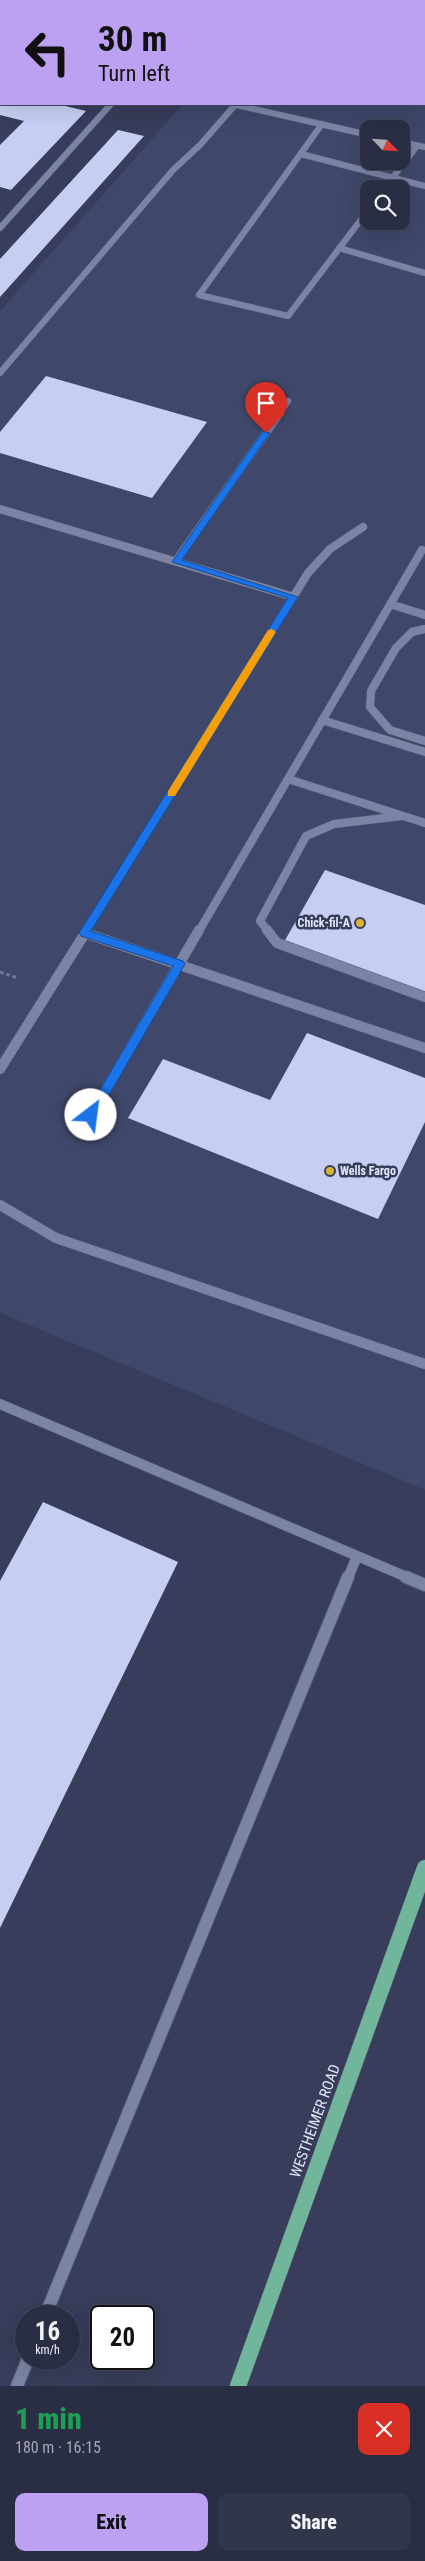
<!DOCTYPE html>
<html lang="en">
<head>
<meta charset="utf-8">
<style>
  body { margin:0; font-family:"Roboto Condensed",sans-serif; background:#31364b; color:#f1f3f6; height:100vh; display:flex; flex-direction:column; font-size:19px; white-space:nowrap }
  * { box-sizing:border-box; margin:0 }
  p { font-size:16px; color:#a5a8b2 }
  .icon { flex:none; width:28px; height:28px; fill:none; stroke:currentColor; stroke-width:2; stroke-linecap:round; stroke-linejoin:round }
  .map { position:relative; height:2386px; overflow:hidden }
  .side { display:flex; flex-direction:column; background:#292e44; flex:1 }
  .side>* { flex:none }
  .guide { position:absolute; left:0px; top:0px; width:425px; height:105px; box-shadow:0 5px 20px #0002,0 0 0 1px #454a5d; background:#bca0f2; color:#111; overflow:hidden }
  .needle { width:32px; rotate:115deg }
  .buttons { position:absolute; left:360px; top:120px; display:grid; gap:10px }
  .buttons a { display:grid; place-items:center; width:50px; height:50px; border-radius:10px; background:#292e44; box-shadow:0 5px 20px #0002,0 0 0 1px #454a5d; font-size:25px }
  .speed { position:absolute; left:15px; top:2305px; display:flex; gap:10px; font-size:25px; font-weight:700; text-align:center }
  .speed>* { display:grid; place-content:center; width:65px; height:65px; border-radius:50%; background:#292e44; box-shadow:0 5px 20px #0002,0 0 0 1px #454a5d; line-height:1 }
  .speed small { font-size:12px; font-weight:400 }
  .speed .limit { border:2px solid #111; border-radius:8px; background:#fff; color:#111 }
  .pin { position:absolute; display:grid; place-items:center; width:42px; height:42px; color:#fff; margin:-51px -21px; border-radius:50% 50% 50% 0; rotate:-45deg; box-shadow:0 0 5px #0007 }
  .pin .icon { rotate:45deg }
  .me { position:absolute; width:55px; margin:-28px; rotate:30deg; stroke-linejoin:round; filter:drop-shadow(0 0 4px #0008) }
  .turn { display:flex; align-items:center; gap:18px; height:105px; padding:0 15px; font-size:22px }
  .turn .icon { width:65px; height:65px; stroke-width:2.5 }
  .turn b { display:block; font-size:35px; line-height:42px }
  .round { display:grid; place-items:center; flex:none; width:52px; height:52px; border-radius:10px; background:#31364b }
  .overview { display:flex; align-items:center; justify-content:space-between; height:85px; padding:0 15px }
  h1 { font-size:30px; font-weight:800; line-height:38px; color:#1e9e55 }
  .button { display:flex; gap:10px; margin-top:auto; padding:10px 15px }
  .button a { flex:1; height:58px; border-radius:10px; background:#bca0f2; color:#111; font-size:20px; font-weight:800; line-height:58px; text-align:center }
  .button a+a { background:#31364b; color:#f1f3f6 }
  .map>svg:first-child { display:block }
  .built { fill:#3f476a; fill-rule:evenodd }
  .building { fill:#c6cff2 }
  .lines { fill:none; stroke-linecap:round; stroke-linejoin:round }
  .lane-far3-casing { stroke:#555b73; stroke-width:7 }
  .lane-far2-casing { stroke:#555b73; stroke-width:9 }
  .lane-far1-casing { stroke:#555b73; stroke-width:11 }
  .lane-casing { stroke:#555b73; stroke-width:14 }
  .street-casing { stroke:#555b73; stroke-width:7 }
  .primary-casing { stroke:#555b73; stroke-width:17 }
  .path { stroke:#737992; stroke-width:3; stroke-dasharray:4 2.5; stroke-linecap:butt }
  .lane-far3 { stroke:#7c84a5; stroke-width:6 }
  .lane-far2 { stroke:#7c84a5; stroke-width:8 }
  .lane-far1 { stroke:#7c84a5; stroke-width:10 }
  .lane { stroke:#7c84a5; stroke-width:12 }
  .street { stroke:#7c84a5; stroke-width:6 }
  .primary { stroke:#71b59a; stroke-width:16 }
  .route { fill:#1a73e8; stroke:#114b97 }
  .slow { fill:#f59e0b }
  .poi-dot { fill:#d6b534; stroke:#373d5a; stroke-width:2 }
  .labels { text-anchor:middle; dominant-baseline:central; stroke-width:5; stroke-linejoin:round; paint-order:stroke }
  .poi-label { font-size:12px; font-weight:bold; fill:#e3e8fa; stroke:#373d5a; text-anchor:end }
  .near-street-label { font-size:15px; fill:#e3e8fa; stroke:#373d5a }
</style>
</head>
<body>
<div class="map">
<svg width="425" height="2386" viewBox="0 0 425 2386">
  <rect width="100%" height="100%" fill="#373d5a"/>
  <path class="built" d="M0 0H425V1490L0 1313V311L183 104H424V1H1V32ZM369 129H401V161H369ZM369 189H401V221H369Z"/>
  <path class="building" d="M0 104H57L86 111 11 190 0 187V145L24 121 0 115Z
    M118 130 144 136 0 297V259Z
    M46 376 207 422 152 498 0 453V432Z
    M325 870 425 905V992L284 942Z
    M307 1033 425 1078V1122L378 1219 128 1118 163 1059 270 1100Z
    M43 1502 178 1562 0 1928V1581Z"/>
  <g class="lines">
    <g class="lane-far3-casing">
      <path id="lane-far3" d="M322 124 199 295 288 316 369 209
        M301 154 425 186
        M384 189 417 146
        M0 228 111 104
        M339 248 425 273
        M0 373 173 170 200 145 235 105
        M279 414 288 401"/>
    </g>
    <g class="lane-far2-casing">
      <path id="lane-far2" d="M0 509 294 597
        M176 561 280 413
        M390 604 425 615
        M425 629 412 632 396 648 371 691 370 707 390 730 425 741
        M322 720 425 752
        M288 779 425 823
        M86 931 308 573 330 549 363 527
        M199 931 422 550
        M268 931 260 921 306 836 334 824 402 816"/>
    </g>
    <g class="lane-far1-casing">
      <path id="lane-far1" d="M267 930 277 943 425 997
        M85 933 425 1048
        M0 1069 87 930
        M91 1115 199 930
        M0 1205 56 1238 425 1364
        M0 1404 409 1578
        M348 1578 357 1556"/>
    </g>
    <g class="lane-casing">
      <path id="lane" d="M406 1577 425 1585
        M45 2316 348 1577
        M17 2386 28 2359"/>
    </g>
    <g class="street-casing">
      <path id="street" d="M232 104 369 135
        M401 142 425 147"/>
    </g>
    <g class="primary-casing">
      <path id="primary" d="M238 2386 425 1868"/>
    </g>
    <path class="path" d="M0 972 18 978"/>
    <use href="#lane-far3" class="lane-far3"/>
    <use href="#lane-far2" class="lane-far2"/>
    <use href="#lane-far1" class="lane-far1"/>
    <use href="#lane" class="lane"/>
    <use href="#street" class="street"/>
    <use href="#primary" class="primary"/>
  </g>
  <path class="route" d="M263 431 270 433 182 560 298 597 91 931 183 961 185 964 95 1119 91 1120 85 1115 87 1112 173 966 81 936 79 933 288 598 172 562Z"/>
  <path class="slow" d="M272 629 276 632 175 796H168V791L268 630Z"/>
  <g class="poi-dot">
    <circle cx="360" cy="923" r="5"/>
    <circle cx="330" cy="1171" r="5"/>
  </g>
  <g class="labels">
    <g class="poi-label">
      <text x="350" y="923">Chick-fil-A</text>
      <text x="340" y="1171" text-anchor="start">Wells Fargo</text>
    </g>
    <g class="near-street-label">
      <text transform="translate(315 2121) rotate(-70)">WESTHEIMER ROAD</text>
    </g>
  </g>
</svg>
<div class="buttons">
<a><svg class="needle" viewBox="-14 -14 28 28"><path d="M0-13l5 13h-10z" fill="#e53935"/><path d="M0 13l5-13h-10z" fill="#a5a8b2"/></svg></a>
<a><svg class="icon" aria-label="search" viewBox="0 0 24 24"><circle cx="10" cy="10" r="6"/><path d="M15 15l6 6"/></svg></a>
</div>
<div class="speed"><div>16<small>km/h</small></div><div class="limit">20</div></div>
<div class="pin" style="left:266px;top:433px;background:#d93025"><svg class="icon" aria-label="arrive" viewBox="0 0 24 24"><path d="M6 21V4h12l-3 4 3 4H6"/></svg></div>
<svg class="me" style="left:91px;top:1115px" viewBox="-20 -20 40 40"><circle r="19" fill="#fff"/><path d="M0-13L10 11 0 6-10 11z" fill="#1a73e8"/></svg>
<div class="guide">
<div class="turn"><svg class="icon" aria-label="left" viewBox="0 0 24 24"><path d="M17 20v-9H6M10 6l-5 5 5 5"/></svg><div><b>30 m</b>Turn left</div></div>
</div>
</div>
<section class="side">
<div class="overview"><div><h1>1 min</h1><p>180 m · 16:15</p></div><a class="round" style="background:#d93025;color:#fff"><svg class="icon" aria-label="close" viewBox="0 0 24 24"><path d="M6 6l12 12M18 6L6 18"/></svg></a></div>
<div class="button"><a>Exit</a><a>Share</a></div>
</section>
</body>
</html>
